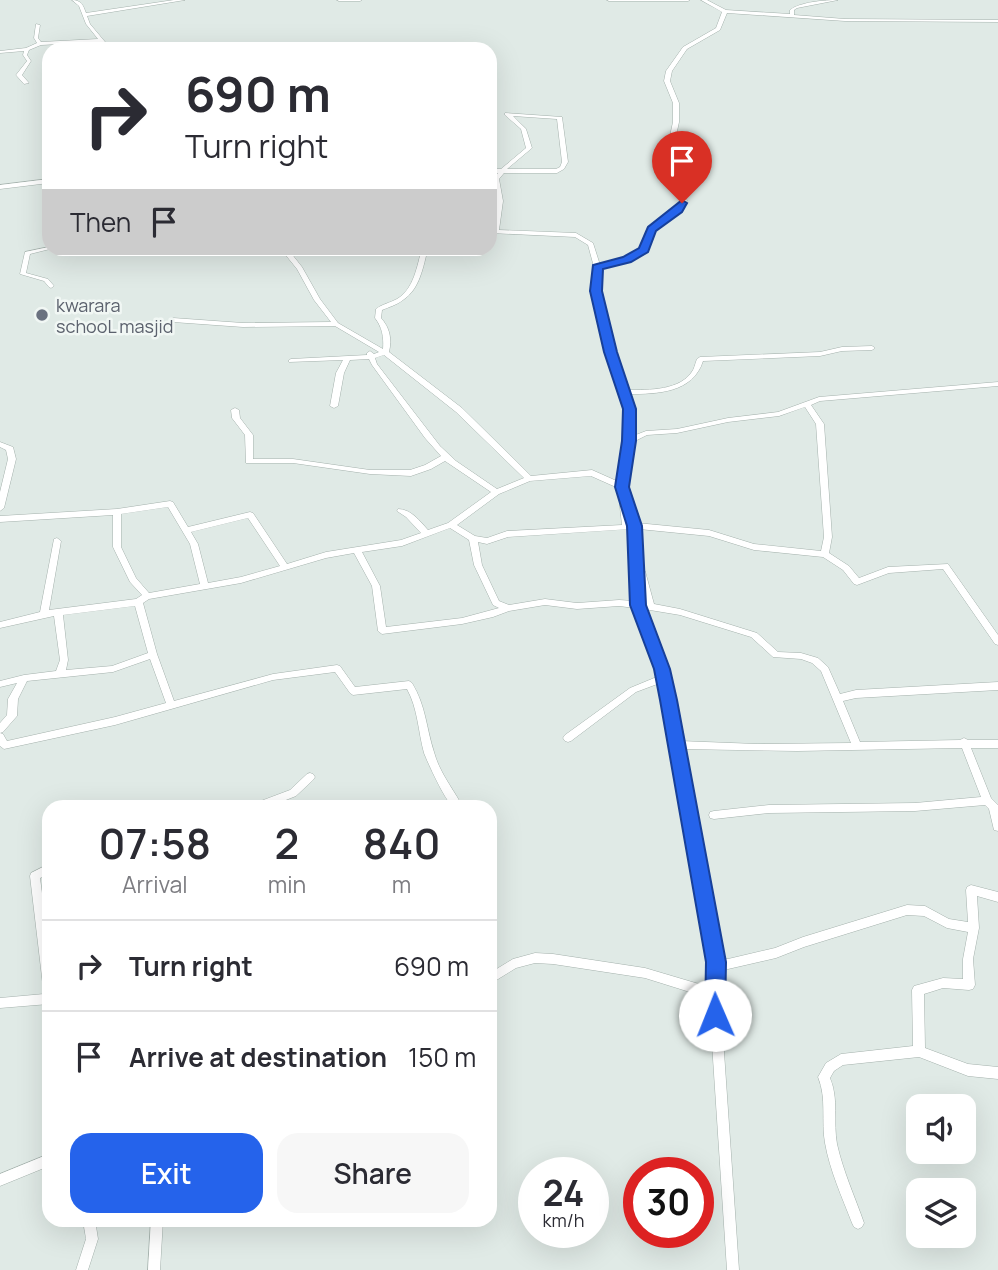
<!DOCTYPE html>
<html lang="en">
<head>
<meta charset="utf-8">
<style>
  body { margin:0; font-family:Manrope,sans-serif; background:#f7f7f7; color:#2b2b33; height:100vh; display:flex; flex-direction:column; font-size:26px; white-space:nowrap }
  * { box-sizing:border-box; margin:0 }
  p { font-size:23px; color:#7c7c81 }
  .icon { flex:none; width:38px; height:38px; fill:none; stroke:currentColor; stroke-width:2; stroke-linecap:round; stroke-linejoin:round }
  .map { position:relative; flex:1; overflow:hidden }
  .drawer { position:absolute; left:42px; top:800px; width:455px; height:427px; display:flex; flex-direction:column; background:#fff; border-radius:21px; box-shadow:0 7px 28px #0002 }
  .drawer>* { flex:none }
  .top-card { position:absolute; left:42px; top:42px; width:455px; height:214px; border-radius:21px; box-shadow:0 7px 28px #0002; background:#fff; color:#2b2b33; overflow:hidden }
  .tools { position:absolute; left:906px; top:1094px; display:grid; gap:14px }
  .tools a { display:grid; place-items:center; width:70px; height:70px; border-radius:14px; background:#fff; box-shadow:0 7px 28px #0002; font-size:35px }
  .speed { position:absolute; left:518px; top:1157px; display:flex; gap:14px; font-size:35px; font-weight:700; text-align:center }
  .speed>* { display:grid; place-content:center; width:91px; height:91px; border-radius:50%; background:#fff; box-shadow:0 7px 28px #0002; line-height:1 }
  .speed small { font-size:18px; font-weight:400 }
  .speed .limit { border:10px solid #d22; background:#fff; color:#111 }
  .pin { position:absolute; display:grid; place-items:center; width:60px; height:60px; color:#fff; margin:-72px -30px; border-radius:50% 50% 50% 0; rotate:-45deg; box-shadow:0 0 7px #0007 }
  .pin .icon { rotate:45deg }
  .me { position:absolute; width:77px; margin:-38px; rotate:359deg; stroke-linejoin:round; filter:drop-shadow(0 0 5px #0008) }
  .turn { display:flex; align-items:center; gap:24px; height:147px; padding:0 28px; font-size:32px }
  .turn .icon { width:91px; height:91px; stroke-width:2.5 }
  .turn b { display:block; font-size:49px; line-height:60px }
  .then { display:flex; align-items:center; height:66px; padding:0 28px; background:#0003; gap:14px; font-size:26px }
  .eta { display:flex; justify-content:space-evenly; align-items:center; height:119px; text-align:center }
  .eta b { font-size:42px; font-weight:600; line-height:49px }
  .button { display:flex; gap:14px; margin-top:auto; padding:14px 28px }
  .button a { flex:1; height:80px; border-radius:21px; background:#2563eb; color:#fff; font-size:28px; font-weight:600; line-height:80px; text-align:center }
  .button a+a { background:#f7f7f7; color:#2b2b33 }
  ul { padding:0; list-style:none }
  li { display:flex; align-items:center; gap:21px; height:91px; padding:0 28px; border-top:2px solid #e1e1e2 }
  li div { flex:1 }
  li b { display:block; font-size:26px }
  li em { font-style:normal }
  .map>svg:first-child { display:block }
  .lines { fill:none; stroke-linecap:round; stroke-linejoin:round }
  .minor-casing { stroke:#a4b1ac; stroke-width:1 }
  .minor { fill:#fff; fill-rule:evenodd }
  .route { fill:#2563eb; stroke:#184099; stroke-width:2 }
  .worship-dot { fill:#6b7280; stroke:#f1f7f4; stroke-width:2.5 }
  .labels { text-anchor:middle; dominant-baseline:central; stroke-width:5; stroke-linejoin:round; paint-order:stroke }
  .far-worship-label { font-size:18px; fill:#5b616d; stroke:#f1f7f4; text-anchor:start }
</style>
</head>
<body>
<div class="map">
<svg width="998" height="1270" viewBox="0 0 998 1270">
  <rect width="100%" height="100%" fill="#e0eae6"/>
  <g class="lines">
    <g class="minor-casing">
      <path id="minor" d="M72 0C81 0 83 5 86 13L174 0H185L87 16 90 24 111 49H106L100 42 41 45 29 50 27 55 31 61 22 75 29 83 24 84 16 75 27 61 23 55 24 51 0 53V51L26 48 37 43 34 38 36 24 40 25 38 38 41 42 98 39 86 24 79 6Z
        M337 0H362L360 1H339Z
        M607 0H690L688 1H609Z
        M701 0H707L726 10 790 14V10C800 2 825 0 838 0L797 8 794 10V15L845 19 998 20V22L845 21 727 13 720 30 687 49 672 71 670 81 679 103V122L671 159 678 172 687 201 680 210 655 231 646 251 629 261 600 268 601 304 628 390C648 390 681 391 693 370 694 369 696 361 697 359L700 357 820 352 842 347 872 346 875 348 872 350 842 351 820 356 703 361C693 393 657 394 629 394L634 409 633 436 646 431 677 429 728 418 778 412 819 397 998 382V386L820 401 811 405 824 424 832 537 829 553 849 566 859 578 888 567 948 564 998 635V645L995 644 943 569 889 573 857 585 854 584 843 570 823 557 754 550 709 536 639 529 641 568 645 571 654 604 680 609 757 633 778 652 801 653 818 658 828 667 840 694 856 690 998 682V690L856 698 843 701 860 742 960 740 964 738 968 740H998V748H971L991 798 998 805V831L994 830 989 809 985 805 915 811 769 813 714 819 710 818 709 815 710 812 714 811 769 805 915 803 981 797 962 748 797 751 682 749 721 958 728 959 775 948 803 937 907 905 925 906 949 919 968 922 966 890 967 887 971 885 998 892V902L977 896 979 928 973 959 975 985 973 989 969 990 943 988 924 994 925 1048 968 1064 998 1067V1079L968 1076 919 1057 843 1065 834 1071 830 1078C839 1099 833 1122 837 1144 843 1171 855 1197 864 1223L862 1227 858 1229 854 1227 852 1223C842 1197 830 1171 825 1143 821 1121 827 1099 818 1077L826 1063 841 1054 913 1046 912 990 914 986 943 978 963 979V959L968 932 947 928 924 916 907 915 804 947 776 958 728 969 721 968 720 994 739 1270H727L709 998 645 978 553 964 535 963 516 968 490 984V973L513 959 535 953 553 954 645 968 709 987 711 963 660 683 636 692 571 741 568 742 565 741 563 738 565 735 630 688 659 676 635 608 619 606 577 609 545 605 509 611 493 617 462 624 382 634 378 631 372 586 354 553 326 558 241 583 149 599 143 603 157 654 174 701 273 674 337 665 340 666 355 687 409 681 412 683C426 706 426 727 434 752 439 771 451 786 460 802L458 805C457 805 455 806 453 806 446 803 427 761 424 753 418 731 418 709 407 689L353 695 350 693 335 672 273 680 115 725 4 749 0 746V733L3 734 7 741 115 717 166 703 150 659 113 672 27 681 18 699 17 716 3 732 0 733V723L7 715 8 699 17 683 0 687V681L24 675 56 671 60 660 54 616 0 628V622L40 612 54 539 57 538 61 541 49 610 136 599 142 595 130 582 113 547V515L0 522V516L117 509 170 501 173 502 188 527 250 512 253 513 287 564 326 552 401 540 421 533 406 517 397 511 398 509C411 509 420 521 428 530L448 523 491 492 445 461 431 469 411 476 370 474 293 463H246L245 435 232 418 231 410 235 408 239 410 240 418 253 435V459H293L370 470H410L425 465 441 456 425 438 372 365 369 359 350 360 344 373 338 406 334 408 330 406 336 373 343 360 289 362V360L291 359 367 355V353L370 351 374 354 379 352 335 326 243 327 173 322 170 320 173 318 243 323 331 322 314 300 297 269 280 248H287L302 267 320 299 338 323 383 349C384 337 382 327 375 318L376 309C382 304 390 303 397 299 414 289 417 266 422 248H428C423 267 420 289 403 300 397 305 389 307 382 310L381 318C390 328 392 339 389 352L462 408 531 476 592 470 619 482 625 441 626 409 595 304 594 267 588 245 575 237 490 233V229H493L497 201 493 179 498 173H490V169H501L526 148 521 129 505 115V113L562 117 568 162 564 169 557 173H504L499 179 503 201 499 230 576 233 593 243 600 265 625 259 641 249 650 229 676 208 681 201 672 172 665 159 673 122V103L664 81 666 71 683 47 716 28 722 12ZM513 116 557 119 562 162 560 167 556 169H507L532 148 526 129ZM384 355 456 412 524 478 497 489 456 461 440 446 377 364 375 358ZM805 407 816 424 824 537 821 551 754 544 709 530 637 523 626 487 633 442 647 435 677 433 728 422 779 416ZM591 476 618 488 622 525 507 531 487 538 475 536 457 525 499 494 530 481ZM168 507 190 544 200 584 149 593 136 578 121 547V514ZM248 518 280 566 241 577 208 583 198 544 191 532ZM450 528 469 540 474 565 493 605 499 608 462 618 386 627 380 586 362 552 402 546ZM631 529 634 601 619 600 577 603 545 599 509 605 499 601 482 565 478 542 487 544 508 537ZM135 606 148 653 112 666 66 670 68 660 63 615ZM644 609 680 615 751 637 773 657 801 659 812 663 821 671 851 743 757 744 680 741 669 678Z
        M49 179V183L0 189V185Z
        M49 247V248H54L30 254 26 273 48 279 54 286 51 288 49 287 44 281 20 274 25 252Z
        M0 442 13 447 16 459 4 508 0 511V492L8 459 6 450 0 447Z
        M310 773 313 774 315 777 313 780 296 796 268 807H251L253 804 290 790 307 774Z
        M49 864V874L40 878 49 947V1004L0 1008V998L44 994 30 876 31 873Z
        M49 1154V1166L0 1186V1174Z
        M83 1220H95L98 1239 88 1270H76L86 1239Z
        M151 1220H163L160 1270H148Z"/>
    </g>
    <use href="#minor" class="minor"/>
  </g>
  <path class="route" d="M682 200 687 203 682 212 656 231 648 252 631 262 603 269 602 291 617 352 636 409V441L629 487 642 526 646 605 670 669 677 700 726 962 725 1015 722 1022 715 1024 708 1022 705 1015 706 962 660 700 654 669 630 605 627 526 615 487 622 441 623 409 604 352 590 291 593 265 623 257 639 248 648 227Z"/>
  <circle class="worship-dot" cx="42" cy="315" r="7"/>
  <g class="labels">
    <g class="far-worship-label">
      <text x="56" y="305">kwarara<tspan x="56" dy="21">schooL masjid</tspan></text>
    </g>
  </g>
</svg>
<div class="tools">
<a><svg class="icon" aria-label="sound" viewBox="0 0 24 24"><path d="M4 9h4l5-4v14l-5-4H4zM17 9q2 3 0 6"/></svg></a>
<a><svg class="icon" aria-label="layers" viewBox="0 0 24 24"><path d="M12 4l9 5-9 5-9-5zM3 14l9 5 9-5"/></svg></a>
</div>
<div class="speed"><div>24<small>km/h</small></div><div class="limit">30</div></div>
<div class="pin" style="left:682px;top:203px;background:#d93025"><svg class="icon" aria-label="arrive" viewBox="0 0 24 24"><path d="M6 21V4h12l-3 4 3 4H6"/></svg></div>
<svg class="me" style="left:715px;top:1015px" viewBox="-20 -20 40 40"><circle r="19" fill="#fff"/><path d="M0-13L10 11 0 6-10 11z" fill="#2563eb"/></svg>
<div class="top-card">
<div class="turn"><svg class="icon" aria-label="right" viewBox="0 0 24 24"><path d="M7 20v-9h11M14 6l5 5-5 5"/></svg><div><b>690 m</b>Turn right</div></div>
<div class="then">Then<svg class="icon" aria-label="arrive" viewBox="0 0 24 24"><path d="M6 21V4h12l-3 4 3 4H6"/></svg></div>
</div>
<section class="drawer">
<div class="eta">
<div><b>07:58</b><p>Arrival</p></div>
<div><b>2</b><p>min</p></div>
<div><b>840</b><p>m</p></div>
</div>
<ul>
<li><svg class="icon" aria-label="right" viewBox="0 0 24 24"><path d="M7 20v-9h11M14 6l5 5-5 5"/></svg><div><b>Turn right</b></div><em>690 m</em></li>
<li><svg class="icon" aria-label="arrive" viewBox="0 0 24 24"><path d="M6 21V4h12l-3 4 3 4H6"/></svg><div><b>Arrive at destination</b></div><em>150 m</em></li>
</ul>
<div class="button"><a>Exit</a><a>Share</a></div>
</section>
</div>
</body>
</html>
